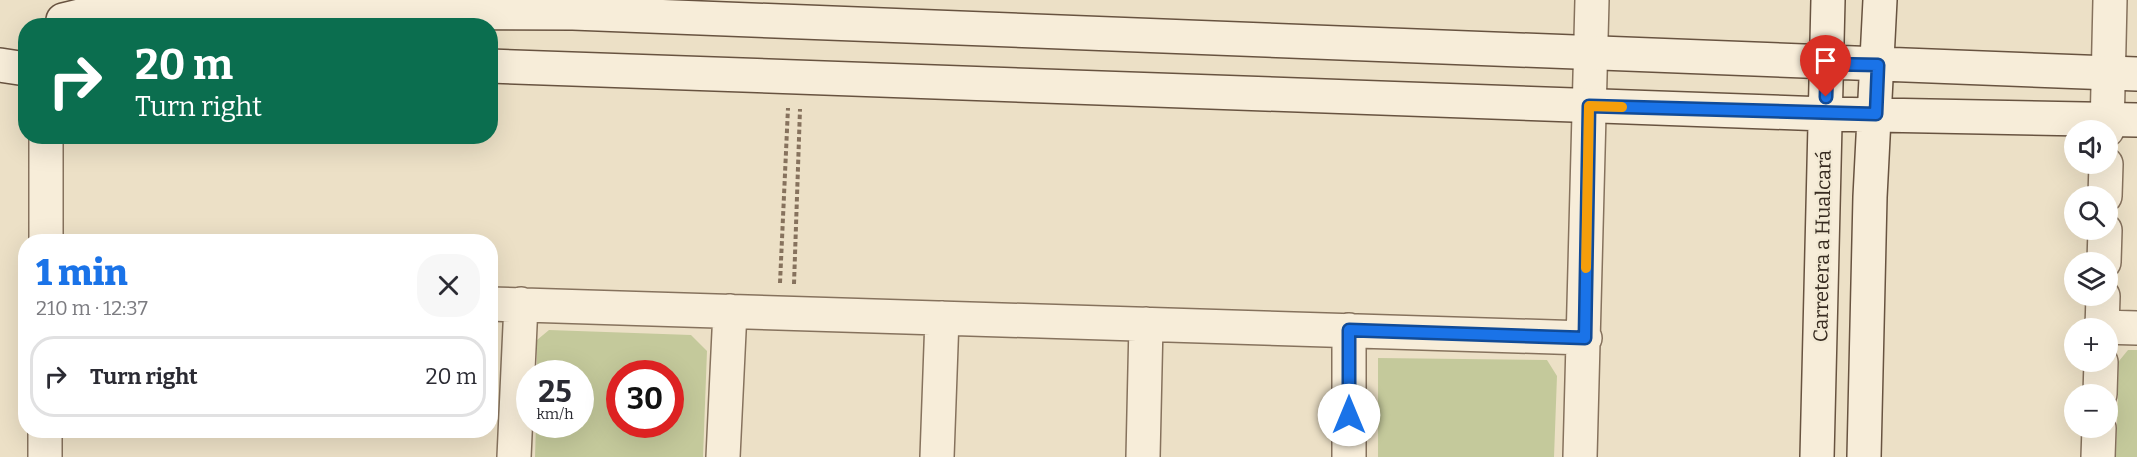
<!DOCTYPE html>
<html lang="en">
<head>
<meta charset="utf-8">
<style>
  body { margin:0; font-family:Bitter,serif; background:#f7f7f7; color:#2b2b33; height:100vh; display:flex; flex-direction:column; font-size:22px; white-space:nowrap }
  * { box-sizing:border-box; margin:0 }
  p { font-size:20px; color:#7c7c81 }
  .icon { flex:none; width:33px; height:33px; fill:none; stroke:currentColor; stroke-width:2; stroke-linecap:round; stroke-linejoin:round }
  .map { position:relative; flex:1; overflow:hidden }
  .details { position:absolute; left:18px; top:234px; width:480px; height:204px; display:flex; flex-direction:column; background:#fff; border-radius:24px; box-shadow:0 6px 24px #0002 }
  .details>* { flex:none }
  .top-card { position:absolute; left:18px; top:18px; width:480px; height:126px; border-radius:24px; box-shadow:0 6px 24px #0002; background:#0b6e4f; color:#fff; overflow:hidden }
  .tools { position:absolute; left:2064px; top:120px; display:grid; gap:12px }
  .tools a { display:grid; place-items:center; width:54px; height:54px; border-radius:50%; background:#fff; box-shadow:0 6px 24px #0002; font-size:30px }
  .speed { position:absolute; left:516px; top:360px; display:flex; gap:12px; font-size:30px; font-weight:700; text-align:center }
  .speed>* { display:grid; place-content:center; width:78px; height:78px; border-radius:50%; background:#fff; box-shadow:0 6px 24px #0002; line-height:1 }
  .speed small { font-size:15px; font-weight:400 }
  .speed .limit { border:9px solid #d22; background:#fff; color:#111 }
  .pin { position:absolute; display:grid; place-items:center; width:51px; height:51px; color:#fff; margin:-62px -26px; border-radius:50% 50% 50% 0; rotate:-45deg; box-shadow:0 0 6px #0007 }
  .pin .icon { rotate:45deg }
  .me { position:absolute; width:66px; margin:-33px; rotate:0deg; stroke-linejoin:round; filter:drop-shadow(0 0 4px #0008) }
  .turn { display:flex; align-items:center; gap:21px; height:126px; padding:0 18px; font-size:27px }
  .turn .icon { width:78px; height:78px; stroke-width:2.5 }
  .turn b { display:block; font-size:42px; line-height:51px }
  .round { display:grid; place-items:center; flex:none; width:63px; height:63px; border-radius:24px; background:#f7f7f7 }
  .headline { display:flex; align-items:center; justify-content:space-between; height:102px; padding:0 18px }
  h1 { font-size:36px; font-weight:800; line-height:45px; color:#1a73e8 }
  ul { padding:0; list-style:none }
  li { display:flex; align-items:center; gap:18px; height:81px; margin:0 12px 9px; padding:0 6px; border:3px solid #e1e1e2; border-radius:24px }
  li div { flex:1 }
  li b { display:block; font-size:22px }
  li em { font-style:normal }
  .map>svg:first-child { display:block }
  .green { fill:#c4c99b; fill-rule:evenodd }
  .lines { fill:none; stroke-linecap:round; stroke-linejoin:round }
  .street-casing { stroke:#86725d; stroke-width:36 }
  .secondary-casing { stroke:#685340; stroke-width:36 }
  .path { stroke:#86725d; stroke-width:4; stroke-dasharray:4.5 3; stroke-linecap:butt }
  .street { stroke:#f7edd9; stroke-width:33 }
  .secondary { stroke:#f7edd9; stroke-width:33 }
  .route-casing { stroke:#114b97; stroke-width:15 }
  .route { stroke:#1a73e8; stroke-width:10 }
  .slow { stroke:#f59e0b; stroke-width:10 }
  .labels { text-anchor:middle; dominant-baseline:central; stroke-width:5; stroke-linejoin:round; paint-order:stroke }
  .street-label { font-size:20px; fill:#372b20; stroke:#f3ead5 }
</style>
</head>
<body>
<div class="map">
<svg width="2137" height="457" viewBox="0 0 2137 457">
  <rect width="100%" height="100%" fill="#ece0c6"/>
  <path class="green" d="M549 330 691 335 707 351 703 457H535L536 425 580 424V374L537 373V340ZM620 374H670V424H620Z
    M2128 350H2137V457H2116L2119 361Z
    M1378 358 1547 360 1557 376 1554 457H1378Z"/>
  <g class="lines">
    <g class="street-casing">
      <path id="street" d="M2107 130 2110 0
        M46 136V242
        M2105 196 2106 164
        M2104 262 2105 230
        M490 304 1585 338
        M2102 327 2137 328
        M2102 328 2103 296
        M1349 330V457
        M2100 394 2101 362
        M45 457V430
        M514 457 521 304
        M723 457 730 311
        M937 457 942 318
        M1143 457 1146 324
        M1580 457 1592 0
        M2098 457 2099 428"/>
    </g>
    <g class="secondary-casing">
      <path id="secondary" d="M63 20 88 14 136 12 573 13 2137 74
        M0 65 26 69
        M490 66 1825 114 2137 120
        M1817 457 1828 0
        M1864 457 1870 197 1880 0"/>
    </g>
    <path class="path" d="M780 283 788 108
      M794 284 800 109"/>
    <use href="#street" class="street"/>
    <use href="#secondary" class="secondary"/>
  </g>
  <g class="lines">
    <g class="route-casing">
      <path id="route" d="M1349 415V330L1585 338 1589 106 1876 114 1878 65 1827 64 1826 97"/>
    </g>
    <use href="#route" class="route"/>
    <path class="slow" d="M1586 268 1589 106 1622 107"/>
  </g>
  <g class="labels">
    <g class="street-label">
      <text transform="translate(1822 246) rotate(-89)">Carretera a Hualcará</text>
    </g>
  </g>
</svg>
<div class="tools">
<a><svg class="icon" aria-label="sound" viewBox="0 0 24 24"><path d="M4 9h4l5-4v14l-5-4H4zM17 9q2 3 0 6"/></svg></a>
<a><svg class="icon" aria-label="search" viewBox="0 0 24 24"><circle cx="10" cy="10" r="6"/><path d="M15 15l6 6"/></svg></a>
<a><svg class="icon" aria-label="layers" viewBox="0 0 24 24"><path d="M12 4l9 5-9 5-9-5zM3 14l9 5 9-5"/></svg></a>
<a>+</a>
<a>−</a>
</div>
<div class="speed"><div>25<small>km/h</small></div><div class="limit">30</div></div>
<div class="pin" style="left:1826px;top:97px;background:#d93025"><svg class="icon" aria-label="arrive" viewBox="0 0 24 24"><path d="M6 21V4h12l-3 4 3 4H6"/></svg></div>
<svg class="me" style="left:1349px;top:415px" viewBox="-20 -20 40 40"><circle r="19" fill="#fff"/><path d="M0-13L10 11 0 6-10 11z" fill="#1a73e8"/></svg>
<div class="top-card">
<div class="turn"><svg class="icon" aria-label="right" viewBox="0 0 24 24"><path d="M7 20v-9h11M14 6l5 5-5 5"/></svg><div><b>20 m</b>Turn right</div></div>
</div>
<section class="details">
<div class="headline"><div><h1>1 min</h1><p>210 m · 12:37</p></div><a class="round"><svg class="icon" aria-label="close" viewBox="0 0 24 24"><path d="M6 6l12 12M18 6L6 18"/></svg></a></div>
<ul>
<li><svg class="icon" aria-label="right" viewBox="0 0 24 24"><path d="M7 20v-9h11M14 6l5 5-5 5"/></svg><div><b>Turn right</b></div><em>20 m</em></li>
</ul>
</section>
</div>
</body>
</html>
